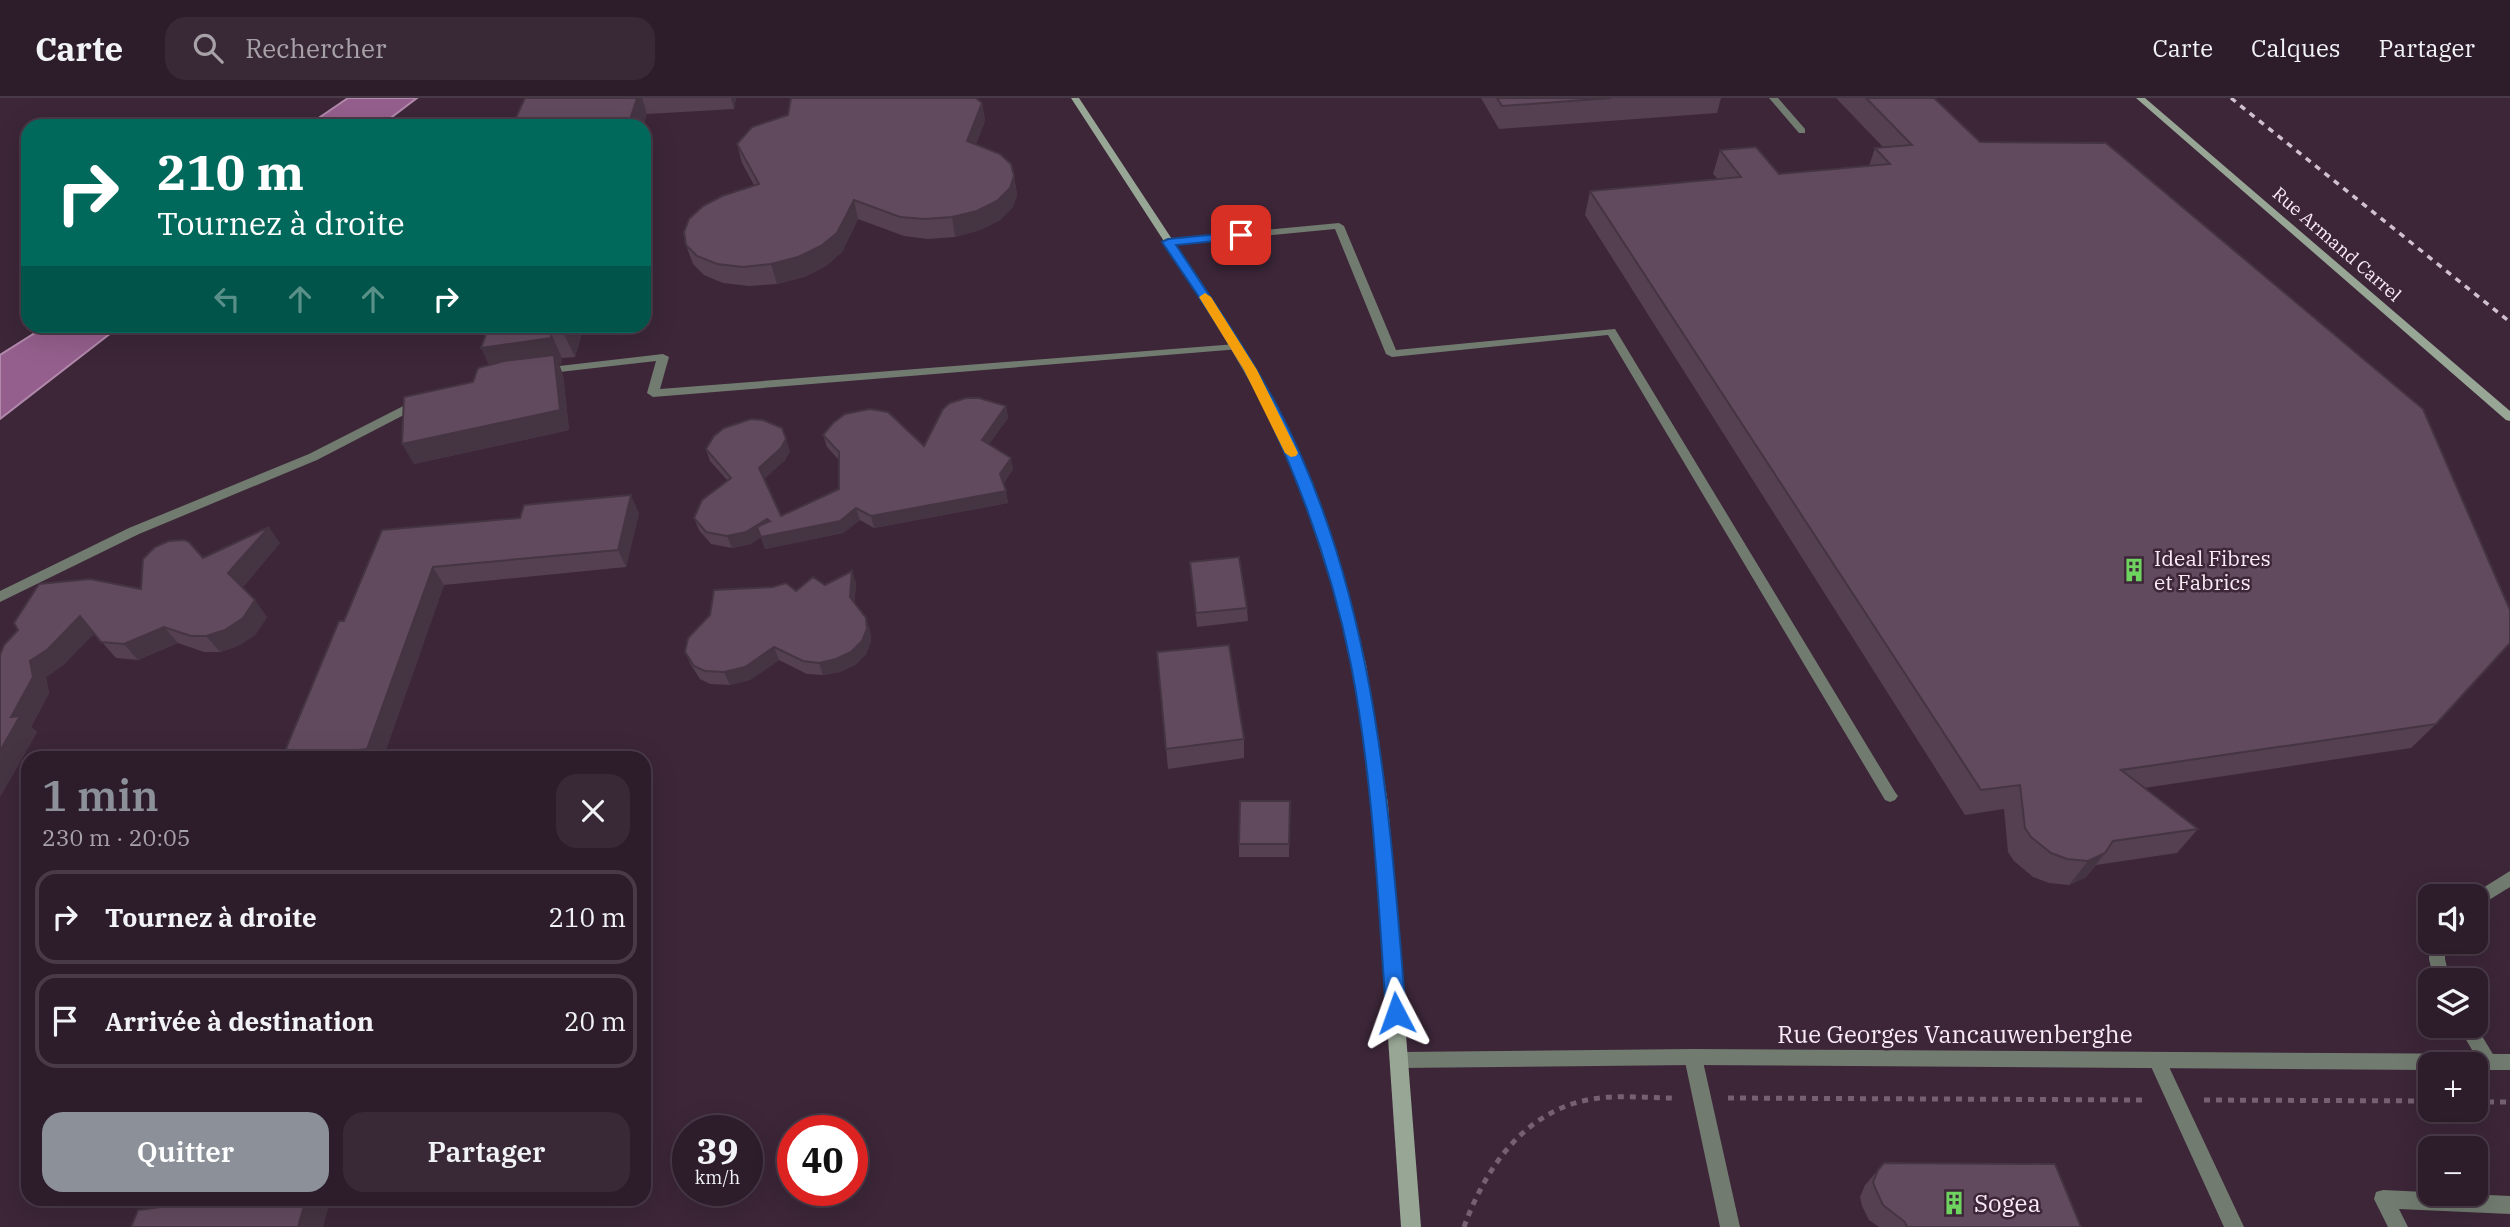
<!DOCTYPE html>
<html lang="fr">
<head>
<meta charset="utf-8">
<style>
  body { margin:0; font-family:"IBM Plex Serif",serif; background:#392936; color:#f1f3f6; height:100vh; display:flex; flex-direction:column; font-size:26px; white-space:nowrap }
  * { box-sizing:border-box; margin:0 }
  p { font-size:23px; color:#a7a1a8 }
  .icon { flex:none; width:38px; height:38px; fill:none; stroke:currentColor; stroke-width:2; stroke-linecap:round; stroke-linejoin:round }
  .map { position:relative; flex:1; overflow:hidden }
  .drawer { position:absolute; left:21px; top:653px; width:630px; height:455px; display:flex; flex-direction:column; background:#2d1c2a; border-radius:21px; box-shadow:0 7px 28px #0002,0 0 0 2px #483a47 }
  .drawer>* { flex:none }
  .hud { position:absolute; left:21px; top:21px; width:630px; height:214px; border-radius:21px; box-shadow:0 7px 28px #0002,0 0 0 2px #483a47; background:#00695c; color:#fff; overflow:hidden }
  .fabs { position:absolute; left:2418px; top:786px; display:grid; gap:14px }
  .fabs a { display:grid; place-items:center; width:70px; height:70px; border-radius:14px; background:#2d1c2a; box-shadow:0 7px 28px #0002,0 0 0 2px #483a47; font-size:35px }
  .speed { position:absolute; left:672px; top:1017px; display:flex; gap:14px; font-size:35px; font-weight:700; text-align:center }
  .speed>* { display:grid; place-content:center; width:91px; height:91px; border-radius:50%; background:#2d1c2a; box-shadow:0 7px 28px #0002,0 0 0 2px #483a47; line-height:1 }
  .speed small { font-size:18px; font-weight:400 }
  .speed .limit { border:10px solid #d22; background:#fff; color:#111 }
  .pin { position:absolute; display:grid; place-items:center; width:60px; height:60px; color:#fff; margin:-30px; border-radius:14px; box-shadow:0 4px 10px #0006 }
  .me { position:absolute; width:77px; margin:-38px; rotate:356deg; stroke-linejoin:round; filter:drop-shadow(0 0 5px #0008) }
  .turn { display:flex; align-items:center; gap:24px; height:147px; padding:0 21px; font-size:32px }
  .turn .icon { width:91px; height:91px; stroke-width:2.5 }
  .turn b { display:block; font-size:49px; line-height:60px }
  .lanes { display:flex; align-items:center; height:66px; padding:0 21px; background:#0003; justify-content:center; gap:35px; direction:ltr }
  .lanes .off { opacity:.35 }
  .round { display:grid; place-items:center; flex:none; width:74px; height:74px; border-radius:21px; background:#392936 }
  .overview { display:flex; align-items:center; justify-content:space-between; height:119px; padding:0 21px }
  h1 { font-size:42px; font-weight:600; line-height:52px; color:#8c9099 }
  .button { display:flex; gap:14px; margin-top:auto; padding:14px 21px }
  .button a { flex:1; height:80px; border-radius:21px; background:#8c9099; color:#fff; font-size:28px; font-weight:600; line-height:80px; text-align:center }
  .button a+a { background:#392936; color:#f1f3f6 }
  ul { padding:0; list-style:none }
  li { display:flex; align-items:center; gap:21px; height:94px; margin:0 14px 10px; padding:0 7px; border:4px solid #483a47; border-radius:21px }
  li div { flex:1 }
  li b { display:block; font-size:26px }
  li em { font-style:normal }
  header { display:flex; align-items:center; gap:42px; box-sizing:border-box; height:98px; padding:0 35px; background:#2d1c2a; border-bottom:2px solid #483a47 }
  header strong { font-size:33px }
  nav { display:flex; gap:38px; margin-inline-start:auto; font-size:24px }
  .search { width:490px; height:63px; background:#392936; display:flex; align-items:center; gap:18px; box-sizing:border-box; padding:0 24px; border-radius:21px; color:#a7a1a8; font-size:26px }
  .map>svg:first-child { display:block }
  .water { fill:#945f8c; stroke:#b289ac; stroke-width:2 }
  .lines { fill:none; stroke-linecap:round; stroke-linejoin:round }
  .path { stroke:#756171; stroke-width:5; stroke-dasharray:6 6; stroke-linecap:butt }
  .lane { fill:#727b70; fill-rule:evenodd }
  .street { fill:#727b70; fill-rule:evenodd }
  .secondary { fill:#98a695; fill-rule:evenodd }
  .rail { stroke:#d1c0cd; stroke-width:3.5; stroke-dasharray:6 6; stroke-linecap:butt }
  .wall { fill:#544051 }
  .shaded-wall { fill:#453442 }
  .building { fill:#624a5e; stroke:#453442; stroke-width:2 }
  .route { fill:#1a73e8; stroke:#114b97; stroke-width:2 }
  .slow { fill:#f59e0b }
  .labels { text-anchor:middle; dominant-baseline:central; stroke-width:5; stroke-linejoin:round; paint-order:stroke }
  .far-street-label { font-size:18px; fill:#f9eaf6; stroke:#3c2638 }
  .poi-label { font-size:21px; fill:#f9eaf6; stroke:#3c2638; text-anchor:start }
  .near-street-label { font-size:24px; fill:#f9eaf6; stroke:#3c2638 }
  .near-poi-label { font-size:24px; fill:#f9eaf6; stroke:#3c2638; text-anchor:start }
</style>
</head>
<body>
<header>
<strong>Carte</strong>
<div class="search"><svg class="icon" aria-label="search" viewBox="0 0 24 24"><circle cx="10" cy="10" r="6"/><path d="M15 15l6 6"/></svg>Rechercher</div>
<nav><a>Carte</a><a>Calques</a><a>Partager</a></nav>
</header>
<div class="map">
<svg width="2510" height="1129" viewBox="0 0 2510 1129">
  <rect width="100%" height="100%" fill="#3c2638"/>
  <path class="water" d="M348 0H417L380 28H307Z
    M46 228H120L0 321V257Z"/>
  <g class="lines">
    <path class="path" d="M1728 1000 2146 1002
      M2204 1002 2431 1003
      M2476 1004H2510
      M1464 1129C1485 1071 1523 1015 1587 1002 1615 996 1645 1000 1674 1000"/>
    <path class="lane" d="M1769 0H1778L1805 31V35H1799Z
      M1339 125 1344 128 1396 252 1615 231 1895 694 1898 698 1895 702 1890 704 1885 702 1608 237 1392 259 1386 256 1335 131 1168 147 1163 144 1168 141Z
      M1236 246 1240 247V251L653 299 647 295 656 263 542 276 536 273 542 270 663 256 669 259 660 291Z
      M421 299 425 300V306L317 362 139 436 0 504V493L129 430 309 356Z
      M2510 773V789L2476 810V798H2470Z
      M2431 840V844H2445V861L2450 882H2434L2429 861Z
      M2458 928H2476L2497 963 2494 969 2488 971 2482 969Z
      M1693 951 1699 953 1702 959 1740 1129H1720L1684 959 1687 953Z
      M2157 954 2163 956 2244 1129H2224L2148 962 2151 956Z
      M2383 1092 2510 1098V1116L2399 1111 2408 1129H2388L2374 1101 2376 1094Z"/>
    <path class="street" d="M1693 951 2510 956V972H2476V966H2431V972L1693 967 1399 970 1393 968 1390 962 1393 956 1399 954Z"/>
    <path class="secondary" d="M1071 0H1079L1218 211 1277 310 1314 396 1346 488 1366 566 1388 706 1421 1129H1401L1372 706 1352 566 1332 488 1302 396 1265 310 1208 211Z
      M2136 0H2145L2510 313V323L2506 322Z"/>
    <path class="rail" d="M2231 0 2510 224"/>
  </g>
  <path class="wall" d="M525 0H736L734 11 647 16Z
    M1481 0H1721L1717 15 1499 31Z
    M1836 0H1934L2436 626 2411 650 2144 690 2198 731 2177 755 2096 767 2086 779 2069 787 2049 785 2033 779 2014 763 2008 754 2004 711 1965 717 1585 117 1590 93 1718 81 1713 76 1720 52 1779 76 1869 68 1875 50 1883 49Z
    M982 5 985 23 976 46 1014 78 1017 97 1013 109 1000 122 980 132 955 139 928 141 904 138 858 121 842 154 826 168 804 179 777 186 749 188 723 185 704 177 693 166 686 147 754 87 742 65 737 46Z
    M489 228H584L575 259 562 260V265L559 266 563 277 569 332 414 366 473 284 489 267Z
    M1006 308 1008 320 989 346 1013 371 1004 385 1008 405 874 430 860 422 843 435 765 451 761 439 751 446 732 450 711 446 699 432 694 420 728 383 710 363 706 351 790 353 785 362 764 381 781 418 839 391V362L827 349 823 337 924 348Z
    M639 415 626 469 444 487 383 660H282L344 523 382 432Z
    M280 445 242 490 267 519 255 537 238 548 220 554H204L178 545 138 562 116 560 94 535 63 567 46 579 49 595 31 629 37 634 0 699V557L141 491 203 460Z
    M1190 464 1247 510 1248 523 1197 529Z
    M852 473 856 486 854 505 866 520 870 533 871 544 866 556 855 567 840 574 823 577 807 576 779 562 750 582 730 587 710 586 700 581 691 567 685 554 796 493 825 487Z
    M1157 554 1244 641V660L1168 671Z
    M1290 703 1289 759H1239V746Z
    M1878 1072 2081 1129H1879L1869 1122 1862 1108 1860 1099 1865 1087Z"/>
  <path class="shaded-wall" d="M637 0H642L647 16 644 28H628Z
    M731 0H736L734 11Z
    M982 5 985 23 970 61 967 43Z
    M1014 78 1017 97 1013 109 1000 122 980 132 955 139 952 119Z
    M854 102 858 121 842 154 826 168 804 179 777 186 771 166Z
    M565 228H584L575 259 563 234Z
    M551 235 562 260V265L559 266 563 277 569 332 414 366 402 346 493 276 481 250Z
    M1006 308 1008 320 984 353 982 342Z
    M786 341 790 353 785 362 763 382 759 370Z
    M1011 360 1013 371 1002 387 1000 376Z
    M1006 393 1008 405 874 430 871 418Z
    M631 397 639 415 626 469 618 452Z
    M856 410 860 422 843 435 765 451 761 439 751 446 732 450 727 438 767 421 771 432Z
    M269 429 280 445 241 492 228 475Z
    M433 469 444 487 383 660H374L367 651Z
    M852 473 856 486 854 512 850 499Z
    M255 502 267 519 255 537 238 548 220 554 206 538Z
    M80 518 95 535 63 567 46 579 49 595 31 629 37 634 0 699V653L30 563Z
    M866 520 870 533 871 544 866 556 855 567 840 574 823 577 819 565Z
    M164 529 178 545 138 562 124 546Z
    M774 549 779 562 750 582 730 587 724 574Z
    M2105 755 2086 779 2069 787 2088 763Z
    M306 1101H325L330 1104 323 1129H298Z"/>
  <path class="building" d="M525 0H637L628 28H512Z
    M791 0H976L982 5 967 43 1000 56 1011 66 1014 78 1010 90 997 103 977 113 952 119 925 121 900 119 854 102 837 135 821 148 798 159 771 166 743 169 717 166 697 158 686 147 684 134 689 121 703 108 722 98 759 86 737 46 752 29 788 17Z
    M1497 0H1611L1502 8Z
    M1866 0H1934L1980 44 2106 45 2423 311 2510 512V545L2436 626 2121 672 2198 731 2113 743 2105 755 2088 763 2067 761 2051 755 2031 739 2025 730 2020 687 1981 692 1590 93 1741 79 1720 52 1756 49 1779 76 1890 66 1875 50 1912 47Z
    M489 228H565L563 234 551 235V240L481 250Z
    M554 257 560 312 402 346 404 299 473 284 478 270 504 263Z
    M966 300H979L1006 308 982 342 1011 360 1000 376 1006 393 871 418 856 410 840 423 761 439 757 429 770 423 767 421 746 434 727 438 706 434 694 420 702 402 731 380 706 351 714 338 724 330 751 321 763 322 782 330 786 341 781 350 759 370 781 418 839 391V354L823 337 833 325 845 316 870 311 888 314 924 348 943 311 950 305Z
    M631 397 618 452 433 469 367 651 282 660 339 523H344L382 432 520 420 524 407Z
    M269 429 228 475 255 502 243 520 225 532 206 538H191L164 529 124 546 101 544 80 518 48 551 30 563 33 579 11 619 20 618 0 653V557L4 547 18 532 14 525 39 486 90 481 141 491 143 461 155 449 169 443 184 442 189 444 203 460Z
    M1239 459 1247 510 1196 515 1190 464Z
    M852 473 850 499 866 520 867 531 862 543 851 554 836 561 819 565 803 563 774 549 745 569 724 574 705 573 694 568 685 554 688 540 710 517 714 492 773 489 786 485 796 493 813 479 825 487Z
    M1229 547 1244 641 1166 651 1157 554Z
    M1240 703H1290L1289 746H1239Z
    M1884 1065 2055 1066 2081 1129H1907L1905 1124 1883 1107 1876 1092 1873 1084 1878 1072Z
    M222 1101H306L298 1129H131L138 1112Z"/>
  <path class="route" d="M1241 134 1245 135V140L1176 147C1211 200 1247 252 1277 308 1376 496 1389 708 1406 915L1403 922 1396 924 1389 922 1386 915C1378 799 1373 682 1351 567 1334 480 1303 392 1265 311 1237 252 1198 198 1162 144L1168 141Z"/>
  <path class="slow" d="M1205 195 1211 199 1257 272 1298 355 1296 358 1291 359 1285 355 1244 272 1199 199Z"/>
  <defs>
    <g id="building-bare" transform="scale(1.89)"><path d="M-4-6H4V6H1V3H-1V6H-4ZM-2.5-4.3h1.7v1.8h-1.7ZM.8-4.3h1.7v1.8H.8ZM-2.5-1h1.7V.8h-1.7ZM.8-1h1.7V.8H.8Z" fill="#6fd35f" stroke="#3c2638" stroke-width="2.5" paint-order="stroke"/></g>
  </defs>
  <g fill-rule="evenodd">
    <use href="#building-bare" x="2134" y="472"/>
    <use href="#building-bare" x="1954" y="1105"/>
  </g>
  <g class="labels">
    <g class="far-street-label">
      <text transform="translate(2337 146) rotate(41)">Rue Armand Carrel</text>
    </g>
    <g class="poi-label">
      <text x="2154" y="460">Ideal Fibres<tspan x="2154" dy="24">et Fabrics</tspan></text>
    </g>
    <g class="near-street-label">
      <text x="1955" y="936">Rue Georges Vancauwenberghe</text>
    </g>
    <g class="near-poi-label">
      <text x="1974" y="1105">Sogea</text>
    </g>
  </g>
</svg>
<div class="fabs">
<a><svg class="icon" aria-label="sound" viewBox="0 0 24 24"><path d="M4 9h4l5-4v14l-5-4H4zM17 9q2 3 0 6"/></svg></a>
<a><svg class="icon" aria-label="layers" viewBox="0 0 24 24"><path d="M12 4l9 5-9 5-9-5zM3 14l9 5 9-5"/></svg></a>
<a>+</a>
<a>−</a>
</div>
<div class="speed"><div>39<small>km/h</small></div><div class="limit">40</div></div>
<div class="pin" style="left:1241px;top:137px;background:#d93025"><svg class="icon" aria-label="arrive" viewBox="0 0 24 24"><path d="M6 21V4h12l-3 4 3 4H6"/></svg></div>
<svg class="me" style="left:1396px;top:915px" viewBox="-20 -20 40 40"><path d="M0-17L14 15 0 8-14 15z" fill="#1a73e8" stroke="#fff" stroke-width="4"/></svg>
<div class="hud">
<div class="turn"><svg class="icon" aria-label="right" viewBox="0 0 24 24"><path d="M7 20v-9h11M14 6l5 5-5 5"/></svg><div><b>210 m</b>Tournez à droite</div></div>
<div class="lanes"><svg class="icon off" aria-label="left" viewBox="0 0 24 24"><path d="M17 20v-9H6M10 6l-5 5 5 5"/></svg><svg class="icon off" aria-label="ahead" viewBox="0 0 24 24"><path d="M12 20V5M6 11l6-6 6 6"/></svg><svg class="icon off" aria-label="ahead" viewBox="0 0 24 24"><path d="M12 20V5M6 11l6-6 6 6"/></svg><svg class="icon" aria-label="right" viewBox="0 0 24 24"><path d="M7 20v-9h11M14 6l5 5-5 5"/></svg></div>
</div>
<section class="drawer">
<div class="overview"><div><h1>1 min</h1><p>230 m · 20:05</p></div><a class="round"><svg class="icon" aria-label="close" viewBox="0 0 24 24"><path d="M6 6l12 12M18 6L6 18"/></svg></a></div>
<ul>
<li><svg class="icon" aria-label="right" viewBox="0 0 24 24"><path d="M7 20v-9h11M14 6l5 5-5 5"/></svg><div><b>Tournez à droite</b></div><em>210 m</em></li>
<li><svg class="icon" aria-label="arrive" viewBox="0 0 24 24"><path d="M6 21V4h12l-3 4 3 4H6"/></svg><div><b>Arrivée à destination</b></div><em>20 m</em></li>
</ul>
<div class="button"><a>Quitter</a><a>Partager</a></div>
</section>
</div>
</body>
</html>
